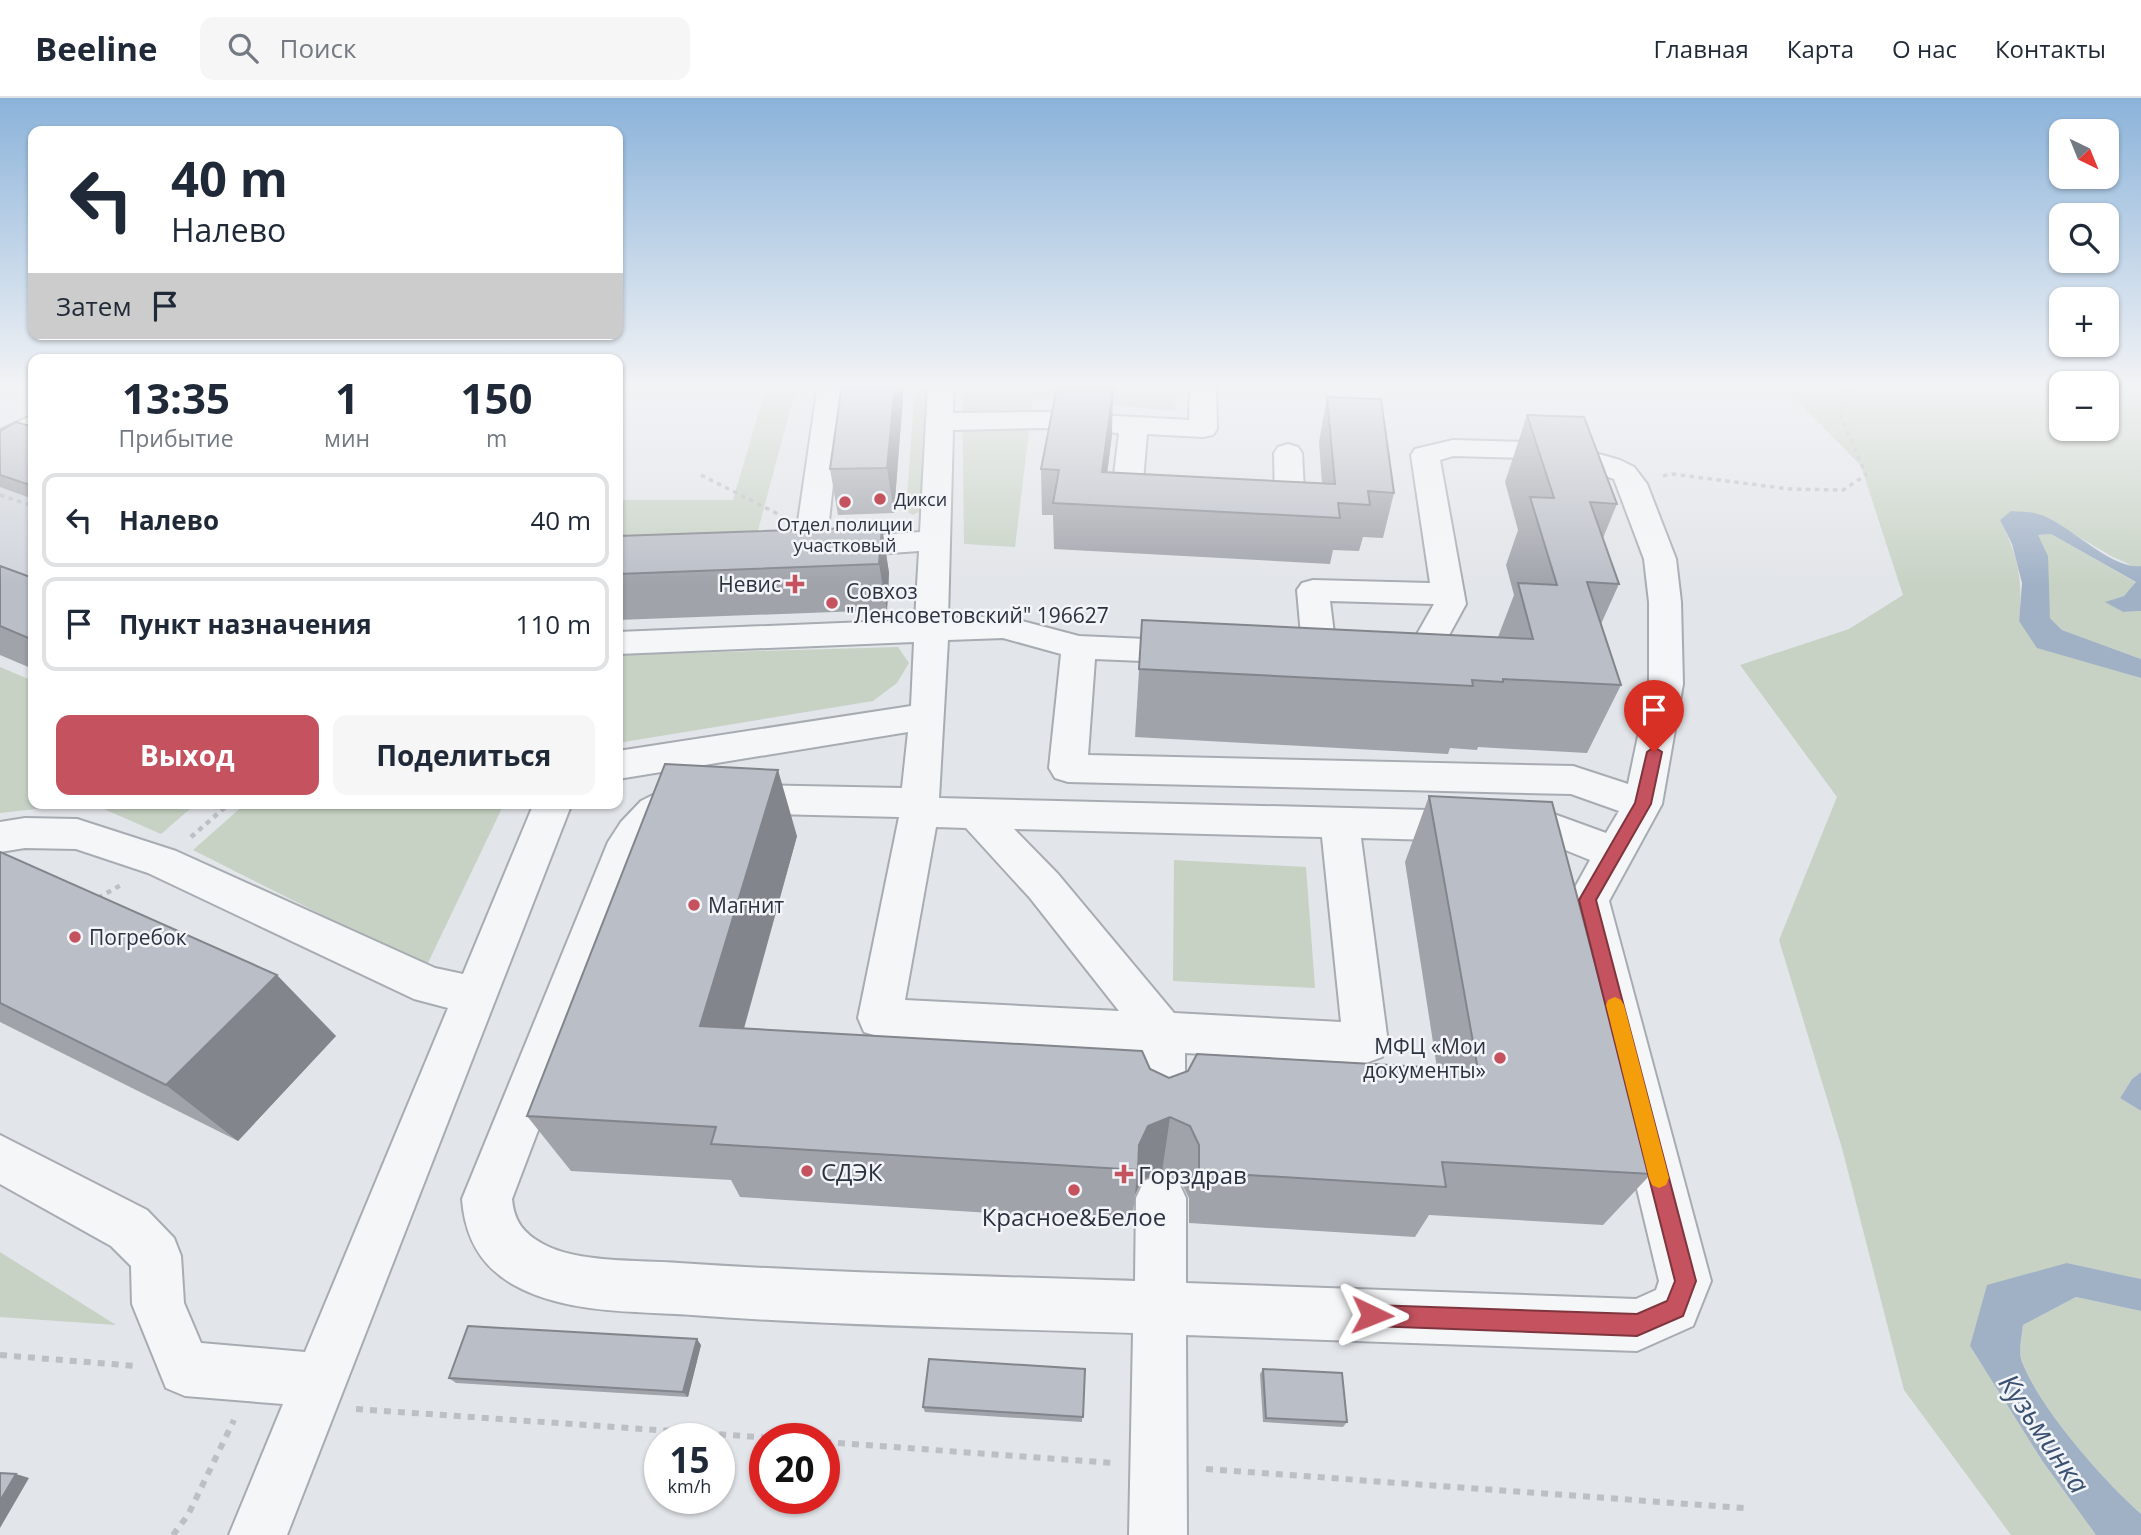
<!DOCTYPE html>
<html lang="ru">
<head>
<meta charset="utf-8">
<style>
  body { margin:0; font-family:"Open Sans",sans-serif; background:#f6f6f7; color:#1f2937; height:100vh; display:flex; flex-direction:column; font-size:26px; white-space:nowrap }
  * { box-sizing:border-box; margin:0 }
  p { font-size:23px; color:#747a83 }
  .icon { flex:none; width:38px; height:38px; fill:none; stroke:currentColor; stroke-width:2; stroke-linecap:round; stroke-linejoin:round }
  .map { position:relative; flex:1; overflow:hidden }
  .details { position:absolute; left:28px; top:256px; width:595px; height:455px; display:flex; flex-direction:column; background:#fff; border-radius:14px; box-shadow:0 2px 5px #0004 }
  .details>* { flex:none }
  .banner { position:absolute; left:28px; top:28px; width:595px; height:214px; border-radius:14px; box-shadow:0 2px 5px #0004; background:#fff; color:#1f2937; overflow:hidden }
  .needle { width:46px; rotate:137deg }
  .buttons { position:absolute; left:2049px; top:21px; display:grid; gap:14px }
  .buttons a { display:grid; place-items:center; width:70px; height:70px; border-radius:14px; background:#fff; box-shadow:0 2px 5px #0004; font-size:35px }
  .speed { position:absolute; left:644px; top:1325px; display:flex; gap:14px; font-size:35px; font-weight:700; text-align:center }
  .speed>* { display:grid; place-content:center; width:91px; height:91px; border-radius:50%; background:#fff; box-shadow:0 2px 5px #0004; line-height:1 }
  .speed small { font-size:18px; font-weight:400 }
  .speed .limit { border:10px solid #d22; background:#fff; color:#111 }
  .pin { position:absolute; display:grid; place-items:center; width:60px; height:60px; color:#fff; margin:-72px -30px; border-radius:50% 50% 50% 0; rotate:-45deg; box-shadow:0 0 7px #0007 }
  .pin .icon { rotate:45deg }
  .me { position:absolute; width:77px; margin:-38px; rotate:92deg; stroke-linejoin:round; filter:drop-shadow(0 0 5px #0008) }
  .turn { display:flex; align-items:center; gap:24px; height:147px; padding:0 28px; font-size:32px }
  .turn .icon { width:91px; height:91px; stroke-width:2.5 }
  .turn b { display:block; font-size:49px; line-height:60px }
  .then { display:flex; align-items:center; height:66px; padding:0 28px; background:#0003; gap:14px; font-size:26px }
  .eta { display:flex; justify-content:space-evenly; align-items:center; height:119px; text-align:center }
  .eta b { font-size:42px; font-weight:700; line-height:49px }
  .cta { display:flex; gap:14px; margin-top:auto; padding:14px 28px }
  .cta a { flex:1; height:80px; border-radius:14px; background:#c4525f; color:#fff; font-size:28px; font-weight:700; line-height:80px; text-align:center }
  .cta a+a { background:#f6f6f7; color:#1f2937 }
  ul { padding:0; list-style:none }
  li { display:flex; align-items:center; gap:21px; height:94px; margin:0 14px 10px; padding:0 14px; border:4px solid #e0e1e3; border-radius:14px }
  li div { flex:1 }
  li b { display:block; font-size:26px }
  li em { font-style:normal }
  header { display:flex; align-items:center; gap:42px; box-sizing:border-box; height:98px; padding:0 35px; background:#fff; border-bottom:2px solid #e0e1e3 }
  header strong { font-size:33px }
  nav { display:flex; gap:38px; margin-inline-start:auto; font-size:24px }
  .search { width:490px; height:63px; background:#f6f6f7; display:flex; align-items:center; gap:18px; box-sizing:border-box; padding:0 24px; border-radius:14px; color:#747a83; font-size:26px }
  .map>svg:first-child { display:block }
  .built { fill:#d0d4db }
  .green { fill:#c7d2c4 }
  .water { fill:#a0b1c6 }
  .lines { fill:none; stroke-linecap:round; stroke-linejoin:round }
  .minor-casing { stroke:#a7acb3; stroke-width:4 }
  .path-far2 { stroke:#bcbfc4; stroke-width:3.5; stroke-dasharray:4.5 4.5; stroke-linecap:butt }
  .path-far1 { stroke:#bcbfc4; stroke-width:4.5; stroke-dasharray:5 5; stroke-linecap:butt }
  .path { stroke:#bcbfc4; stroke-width:6; stroke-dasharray:7 7; stroke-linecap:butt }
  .minor { fill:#f5f6f8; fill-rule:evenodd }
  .wall { fill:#a0a3aa }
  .shaded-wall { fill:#82858b }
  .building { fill:#babec6; stroke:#82858b; stroke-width:2 }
  .route { fill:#c4525f; stroke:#7f353e; stroke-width:2 }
  .slow { fill:#f59e0b }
  .poi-dot { fill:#c4525f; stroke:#f2f4f7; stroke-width:2.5 }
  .labels { text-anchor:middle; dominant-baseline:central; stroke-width:5; stroke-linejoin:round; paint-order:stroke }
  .far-poi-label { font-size:18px; fill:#2b3240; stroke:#f2f4f7; text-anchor:start }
  .poi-label { font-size:21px; fill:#2b3240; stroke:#f2f4f7; text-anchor:start }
  .near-poi-label { font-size:24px; fill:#2b3240; stroke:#f2f4f7; text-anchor:start }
  .near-water-label { font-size:28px; font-style:italic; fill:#395071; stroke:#f2f4f7 }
</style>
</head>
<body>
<header>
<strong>Beeline</strong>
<div class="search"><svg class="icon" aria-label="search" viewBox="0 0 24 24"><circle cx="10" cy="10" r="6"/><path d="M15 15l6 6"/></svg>Поиск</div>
<nav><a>Главная</a><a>Карта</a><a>О нас</a><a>Контакты</a></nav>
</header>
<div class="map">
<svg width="2141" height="1437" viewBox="0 0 2141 1437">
  <rect width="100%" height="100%" fill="#e2e5e9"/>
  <path class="built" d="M33 332V473L0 493V350Z"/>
  <path class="green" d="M767 286H797L757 436 618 445V402H733Z
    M915 286H929L923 412 913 417 906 413Z
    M962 286H1162L1176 295 1175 313 1033 300 1015 449 964 446Z
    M1781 286H2061L2062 331H2107V286H2141V468L2135 469 2111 458 2062 429 2000 422C2019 461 2023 481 2019 523L2109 570 2141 580V974L2132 981 2120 1000 2141 1013V1181L2067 1165 1970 1248 2043 1364 2096 1437H2011L1904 1292 1842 1050 1779 842 1837 699 1740 567 1849 531 1903 497 1861 368Z
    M2051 436 2137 485 2124 498 2106 504 2123 514 2141 513V561L2062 532 2050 520 2038 437Z
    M898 549 909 565 897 585 873 603 618 645V557Z
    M0 569 33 583V705H197L161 736 90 705 0 715Z
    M246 705H502L504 706 426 869 193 752Z
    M1174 762 1306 769 1315 890 1173 883Z
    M0 1154 116 1227 0 1219Z
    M2076 1199 2141 1213V1416C2102 1381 2041 1312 2022 1264 2018 1254 2022 1237 2023 1227Z"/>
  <path class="water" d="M2011 413C2019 414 2030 413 2038 416 2068 424 2110 472 2141 468V513L2123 514 2105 504 2124 498 2136 484 2051 436 2038 437 2048 458 2050 520 2062 532 2141 561V580L2037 550 2019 523 2022 485 2012 446 2000 422Z
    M2141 974V1013L2120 1000 2132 981Z
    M2067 1165 2141 1181V1213L2076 1199 2023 1227C2022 1237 2018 1254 2022 1264 2041 1312 2102 1381 2141 1416V1437H2096L2043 1364 1970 1248 1987 1187Z"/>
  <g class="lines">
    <g class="minor-casing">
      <path id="minor" d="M818 286H844L827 441 920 434 928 286H954L953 315 1044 314 1189 322 1190 286H1216L1217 331 1213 337 1203 339 1147 336 1142 394 1161 398 1165 404 1161 410 1150 413 1116 408 1111 402 1119 335 1044 330 953 332 948 520 1003 518 1079 538 1190 543 1202 546 1207 554 1202 562 1190 565 1095 561 1088 657 1573 668 1628 686 1649 586V504L1644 461 1614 381 1557 361 1453 358 1440 362 1466 506 1430 572C1414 577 1401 576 1385 571L1380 563 1385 555 1408 552 1434 506 1330 503 1337 560 1332 568 1320 572 1308 568 1303 560 1297 492 1302 485 1313 482 1430 485 1411 357 1415 351 1453 342 1559 345 1620 362 1634 369 1647 386 1676 461 1681 504 1683 586 1662 706 1609 803 1711 1183 1693 1228 1637 1253 1186 1237 1187 1437H1129L1133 1235C986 1230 839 1228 692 1217 634 1213 566 1216 514 1187 480 1168 465 1139 462 1101L608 744 621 724 641 703 657 695 692 686 902 690 908 634 618 681V653L911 608 914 544 618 556V534L915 522 919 453 833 459C821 455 812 461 799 458L794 451ZM1003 540 1061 556 1049 670 1055 680 1068 684 1571 696 1619 713 1606 735 1551 715 939 700 948 542ZM692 714 899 719 858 920 864 934 880 939 1140 953 1139 1012 1146 1027 1162 1034 1178 1027 1185 1012V955L1366 965 1382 959 1388 945 1361 740 1548 745 1590 762 1568 802 1659 1183 1656 1192 1636 1201 1186 1185V1100L1178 1083 1161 1076 1144 1083 1136 1100 1135 1183C983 1178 830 1175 679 1165 639 1162 577 1165 543 1146 523 1135 514 1123 512 1101L645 750 668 724ZM936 729 966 730 1030 800 1119 913 905 902ZM1014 731 1322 739 1341 924 1174 915 1058 776Z
        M33 317V336L0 351V332Z
        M1288 346 1298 349 1302 355 1305 412 1301 418 1290 421 1255 417 1251 411 1255 405 1275 402 1274 355 1278 349Z
        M534 705H572L287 1437H229L283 1306 185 1298 166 1290 132 1206 131 1168 111 1148 0 1086V1037L147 1112 174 1140 181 1158 184 1205 201 1245 305 1254 448 910 414 901 148 775 76 751 25 750 0 754V724L25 720 77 721 176 753 435 870 463 876Z"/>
    </g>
    <path class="path-far2" d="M700 288 711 286
      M701 377 780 417
      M1663 378 1672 376 1789 391 1843 392 1866 377 1839 313 1851 286
      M0 397 33 408"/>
    <path class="path-far1" d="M191 739 230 705
      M98 800 121 787"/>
    <path class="path" d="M0 1257 136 1268
      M356 1311 773 1340
      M824 1344 1113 1365
      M1206 1371 1744 1410
      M173 1437 188 1417 234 1322"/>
    <use href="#minor" class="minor"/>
  </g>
  <path class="wall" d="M842 286H904L894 415 838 417 830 371Z
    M1327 299 1394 395 1383 440 1363 439 1359 453 1333 452 1330 466 1054 451 1053 417H1042L1041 371 1112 337 1107 374 1322 386 1319 344Z
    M1527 317 1617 406 1603 440 1619 486 1601 526 1621 587 1587 655 1478 649 1477 652 1450 650 1448 656 1135 639 1142 522 1498 539 1514 497 1506 467 1518 432 1505 384Z
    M33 329V401L0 389V333Z
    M882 429 889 475 887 512 618 522V438Z
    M0 468 33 480V571L0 557Z
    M1429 698 1651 1076 1603 1127 1429 1117 1415 1139 1189 1125V1100L1180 1082 1162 1074 1142 1082 1135 1097 1132 1124 740 1099 731 1082 571 1073 527 1018 797 738 744 931 1150 971 1169 980 1437 970 1405 764Z
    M0 754 336 938 238 1043 0 924Z
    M701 1247 688 1299 456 1285 449 1280Z
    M1085 1271 1082 1324 925 1314 923 1309Z
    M1263 1271 1347 1324 1343 1329 1263 1324 1260 1276Z"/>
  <path class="shaded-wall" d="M895 286H904L894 415 887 370Z
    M1113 292 1112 337 1103 407 1102 374Z
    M882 429 889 475 887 512 879 466Z
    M778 672 797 738 728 987 700 928Z
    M277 877 336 938 238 1043 166 987Z
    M1170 1019 1162 1074 1142 1082 1135 1097 1139 1047 1148 1028Z
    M697 1241 701 1247 688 1299 683 1294Z
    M16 1376 29 1380 0 1430V1403Z"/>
  <path class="building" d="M842 286H895L887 370 830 371Z
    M1057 289 1113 292 1102 374 1335 386 1327 299 1381 301 1394 395 1368 393 1370 407 1338 405 1340 420 1053 405 1059 372 1041 371Z
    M1527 317 1584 319 1617 406 1590 404 1619 486 1587 484 1621 587 1503 581V584L1472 582 1473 588 1139 571 1142 522 1533 541 1518 485 1557 487 1530 399 1554 400Z
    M16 324 33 329V388L0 377V333Z
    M882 429 879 466 618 476V438Z
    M0 468 33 480V542L0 528Z
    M665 666 778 672 700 928 1142 953 1150 971 1169 980 1188 973 1197 956 1478 972 1429 698 1552 704 1651 1076 1442 1064 1446 1089 1199 1074V1047L1190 1028 1170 1019 1148 1028 1139 1047 1138 1072 711 1046 716 1029 527 1018Z
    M0 754 277 877 166 987 0 905Z
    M468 1228 697 1241 683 1294 449 1280Z
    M929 1261 1085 1271 1083 1319 923 1309Z
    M1263 1271 1342 1275 1347 1324 1266 1320Z
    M0 1375 16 1376 0 1403Z"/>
  <linearGradient id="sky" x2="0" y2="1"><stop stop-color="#8bb3da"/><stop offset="0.59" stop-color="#f2f3f5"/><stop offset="1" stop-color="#f2f3f5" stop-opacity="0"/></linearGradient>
  <rect width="2141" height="487" fill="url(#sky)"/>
  <path class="route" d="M1654 649 1662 654 1651 706 1596 802 1696 1183 1683 1218 1637 1238 1372 1228 1365 1225 1361 1217 1365 1210 1372 1207 1637 1216 1667 1203 1675 1183 1579 802 1635 705 1647 654Z"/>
  <path class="slow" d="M1615 899 1621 902 1624 907 1669 1080 1666 1087 1659 1090 1652 1087 1649 1080 1606 907 1608 902Z"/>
  <g class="poi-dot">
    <circle cx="880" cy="401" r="7"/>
    <circle cx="845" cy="404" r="7"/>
    <path d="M791.5 475.5h7v7h7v7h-7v7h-7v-7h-7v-7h7z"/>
    <circle cx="832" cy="505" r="7"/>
    <circle cx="694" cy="807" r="7"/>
    <circle cx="75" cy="839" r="7"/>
    <circle cx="1500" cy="960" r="7"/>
    <circle cx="807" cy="1073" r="7"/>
    <path d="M1120.5 1065.5h7v7h7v7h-7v7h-7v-7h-7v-7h7z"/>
    <circle cx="1074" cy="1092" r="7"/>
  </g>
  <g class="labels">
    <g class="far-poi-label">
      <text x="894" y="401">Дикси</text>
      <text x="845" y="426" text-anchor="middle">Отдел полиции<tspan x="845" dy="21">участковый</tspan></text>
    </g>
    <g class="poi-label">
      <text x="781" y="486" text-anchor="end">Невис</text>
      <text x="846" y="493">Совхоз<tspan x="846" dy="24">"Ленсоветовский" 196627</tspan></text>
      <text x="708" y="807">Магнит</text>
      <text x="89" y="839">Погребок</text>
      <text x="1486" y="948" text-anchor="end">МФЦ «Мои<tspan x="1486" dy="24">документы»</tspan></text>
    </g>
    <g class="near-poi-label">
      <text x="821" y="1073">СДЭК</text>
      <text x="1138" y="1076">Горздрав</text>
      <text x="1074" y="1118" text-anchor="middle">Красное&amp;Белое</text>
    </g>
    <g class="near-water-label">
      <text transform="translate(2045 1335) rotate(56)">Кузьминка</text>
    </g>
  </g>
</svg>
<div class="buttons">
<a><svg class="needle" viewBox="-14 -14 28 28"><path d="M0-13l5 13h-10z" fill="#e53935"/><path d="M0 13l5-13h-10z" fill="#747a83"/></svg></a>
<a><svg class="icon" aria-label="search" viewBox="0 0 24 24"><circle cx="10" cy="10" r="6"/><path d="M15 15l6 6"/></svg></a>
<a>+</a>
<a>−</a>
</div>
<div class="speed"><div>15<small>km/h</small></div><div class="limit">20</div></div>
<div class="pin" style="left:1654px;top:654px;background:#d93025"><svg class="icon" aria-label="arrive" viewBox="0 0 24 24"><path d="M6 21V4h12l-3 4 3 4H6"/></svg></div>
<svg class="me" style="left:1372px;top:1217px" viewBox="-20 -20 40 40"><path d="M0-17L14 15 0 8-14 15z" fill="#c4525f" stroke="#fff" stroke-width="4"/></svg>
<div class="banner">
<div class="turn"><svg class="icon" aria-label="left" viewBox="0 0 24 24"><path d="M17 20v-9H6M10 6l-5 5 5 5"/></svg><div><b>40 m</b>Налево</div></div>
<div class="then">Затем<svg class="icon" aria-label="arrive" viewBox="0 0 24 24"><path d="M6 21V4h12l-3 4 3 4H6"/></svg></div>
</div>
<section class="details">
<div class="eta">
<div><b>13:35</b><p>Прибытие</p></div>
<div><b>1</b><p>мин</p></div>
<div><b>150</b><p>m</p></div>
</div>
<ul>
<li><svg class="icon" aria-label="left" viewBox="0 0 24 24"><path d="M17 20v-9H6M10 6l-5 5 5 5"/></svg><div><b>Налево</b></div><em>40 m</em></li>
<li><svg class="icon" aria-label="arrive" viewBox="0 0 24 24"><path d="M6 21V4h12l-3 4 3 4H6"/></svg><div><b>Пункт назначения</b></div><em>110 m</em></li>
</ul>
<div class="cta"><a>Выход</a><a>Поделиться</a></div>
</section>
</div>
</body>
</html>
